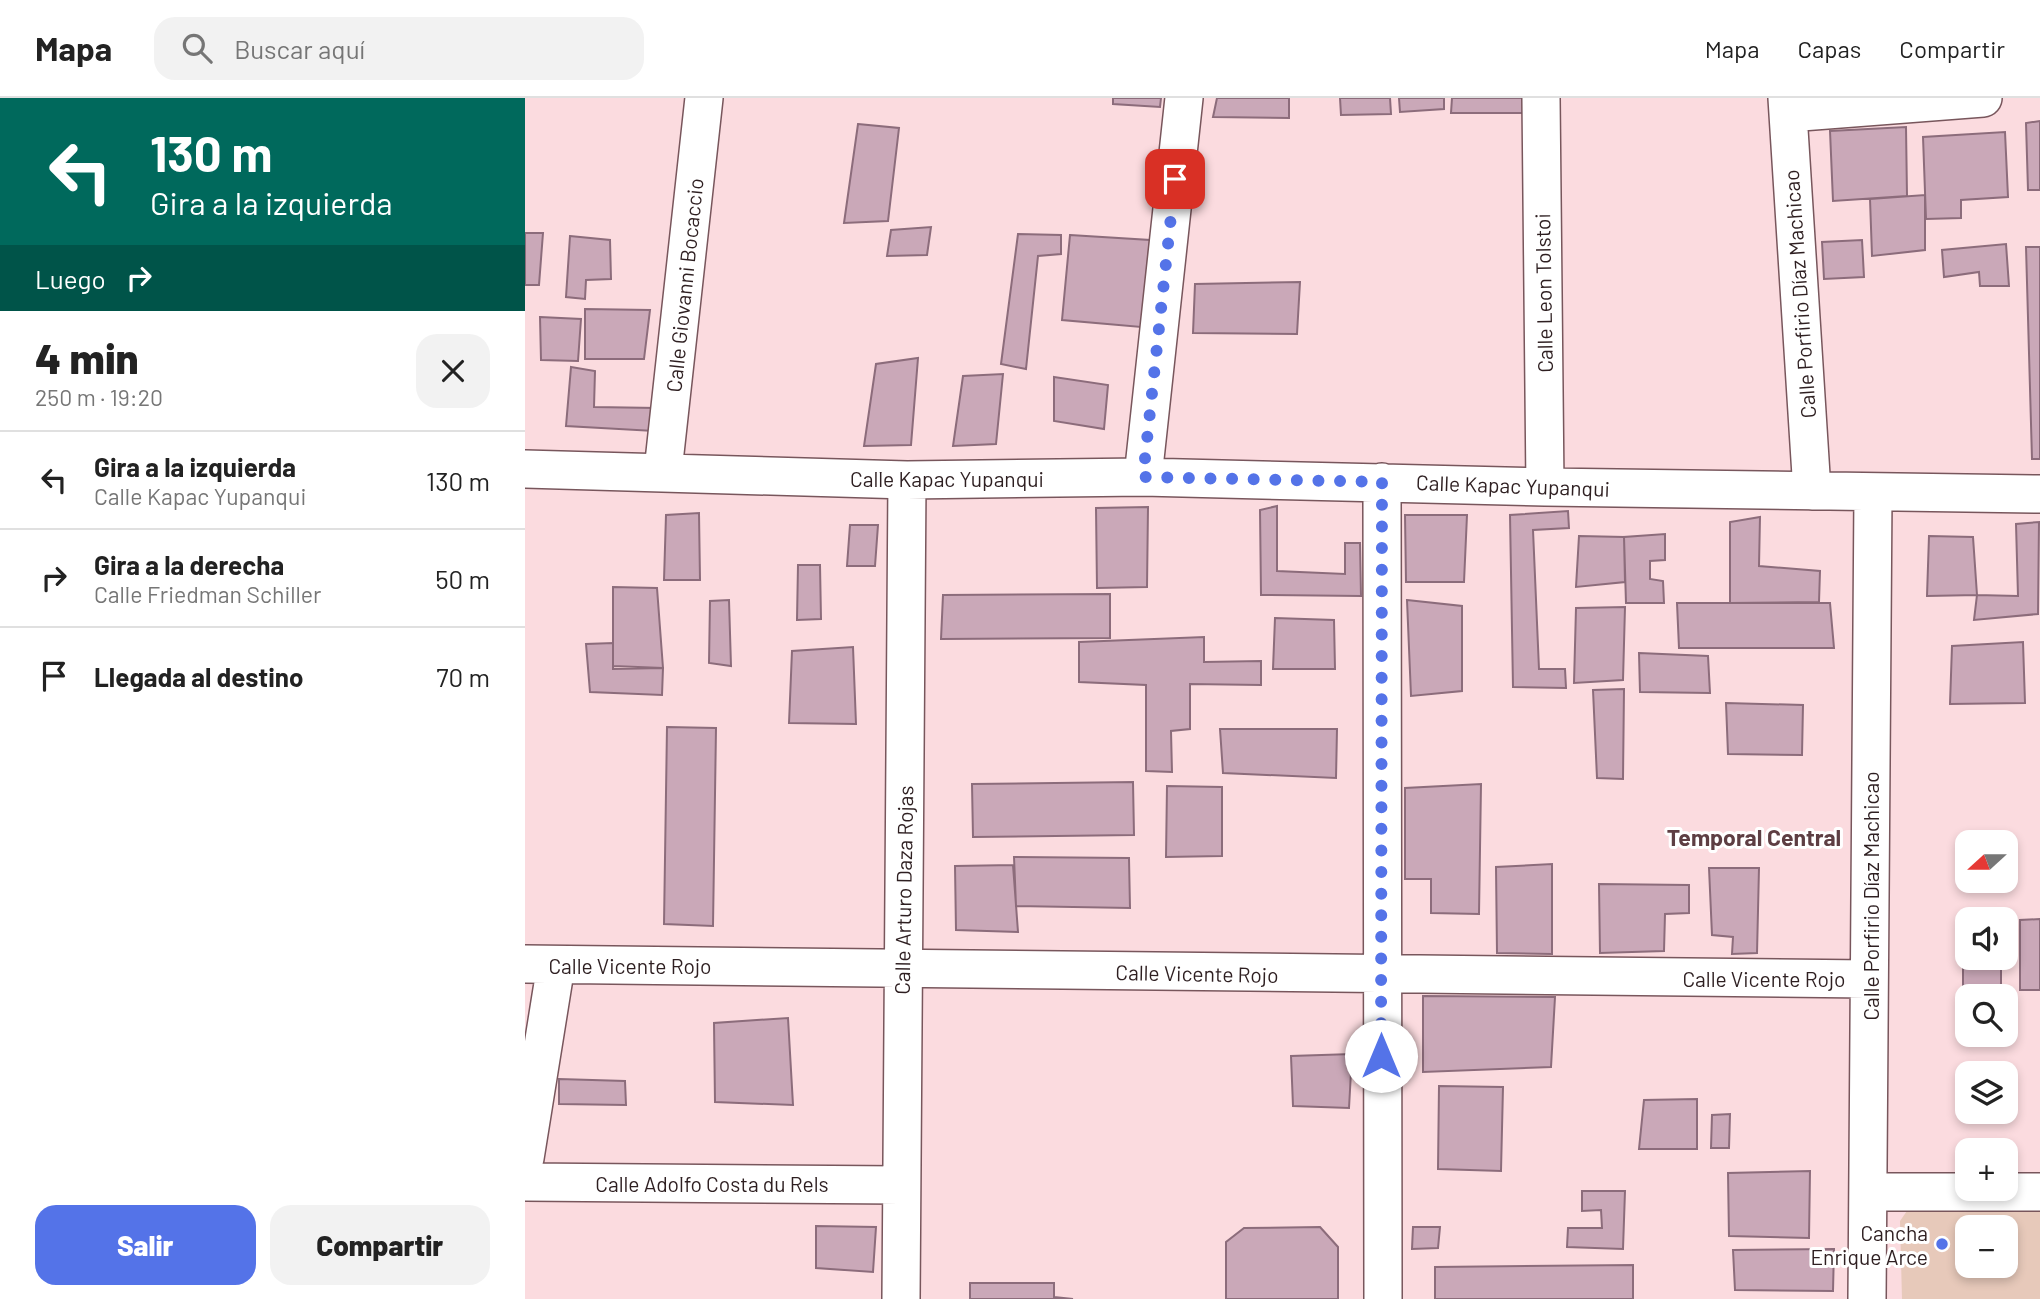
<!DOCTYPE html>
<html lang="es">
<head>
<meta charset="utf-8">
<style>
  body { margin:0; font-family:Barlow,sans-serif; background:#f2f2f2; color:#222; height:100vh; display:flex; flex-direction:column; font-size:26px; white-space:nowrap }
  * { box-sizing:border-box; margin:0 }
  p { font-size:23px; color:#767676 }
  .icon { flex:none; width:38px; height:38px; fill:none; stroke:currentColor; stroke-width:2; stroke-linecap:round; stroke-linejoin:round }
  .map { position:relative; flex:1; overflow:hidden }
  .drawer { display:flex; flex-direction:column; background:#fff; width:525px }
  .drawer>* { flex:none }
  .hud { background:#00695c; color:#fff; overflow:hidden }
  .needle { width:46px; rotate:249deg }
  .fabs { position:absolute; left:1430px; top:732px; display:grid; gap:14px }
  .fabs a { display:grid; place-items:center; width:63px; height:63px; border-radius:14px; background:#fff; box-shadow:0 4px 10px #0003; font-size:35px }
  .pin { position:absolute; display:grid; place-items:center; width:60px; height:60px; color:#fff; margin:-30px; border-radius:14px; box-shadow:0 4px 10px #0006 }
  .me { position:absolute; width:77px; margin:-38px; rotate:0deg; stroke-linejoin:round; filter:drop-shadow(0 0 5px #0008) }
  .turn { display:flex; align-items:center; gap:24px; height:147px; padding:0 35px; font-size:32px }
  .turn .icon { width:91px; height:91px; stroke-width:2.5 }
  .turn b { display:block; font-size:49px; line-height:60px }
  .then { display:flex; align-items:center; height:66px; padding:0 35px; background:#0003; gap:14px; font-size:26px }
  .round { display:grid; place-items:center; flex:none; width:74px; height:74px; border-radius:21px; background:#f2f2f2 }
  .headline { display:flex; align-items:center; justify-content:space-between; height:119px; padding:0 35px }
  h1 { font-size:42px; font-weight:800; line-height:52px }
  .cta { display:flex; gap:14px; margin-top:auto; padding:14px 35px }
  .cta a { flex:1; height:80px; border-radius:21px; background:#5473e8; color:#fff; font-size:28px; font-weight:800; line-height:80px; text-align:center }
  .cta a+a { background:#f2f2f2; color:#222 }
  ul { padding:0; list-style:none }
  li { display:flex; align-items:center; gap:21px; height:98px; padding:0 35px; border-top:2px solid #e0e0e0 }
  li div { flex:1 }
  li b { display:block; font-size:26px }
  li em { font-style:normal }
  header { display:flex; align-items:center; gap:42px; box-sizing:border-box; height:98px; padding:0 35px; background:#fff; border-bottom:2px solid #e0e0e0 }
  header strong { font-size:33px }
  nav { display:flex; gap:38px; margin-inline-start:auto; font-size:24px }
  .search { width:490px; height:63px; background:#f2f2f2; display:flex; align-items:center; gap:18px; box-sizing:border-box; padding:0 24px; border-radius:21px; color:#767676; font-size:26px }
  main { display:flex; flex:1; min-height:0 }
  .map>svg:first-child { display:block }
  .green { fill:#e7c9ba; fill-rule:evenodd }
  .building { fill:#caa8b8; stroke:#8c6c7b; stroke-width:2 }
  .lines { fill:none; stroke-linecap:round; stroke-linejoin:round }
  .minor-casing { stroke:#78565c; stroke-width:40 }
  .minor { stroke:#fff; stroke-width:37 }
  .route { stroke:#5473e8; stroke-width:12; stroke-dasharray:0 21.6 }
  .poi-dot { fill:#5473e8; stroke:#fff; stroke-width:2.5 }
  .labels { text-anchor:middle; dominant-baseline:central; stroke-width:6; stroke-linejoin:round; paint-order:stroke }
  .street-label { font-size:21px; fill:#2e1f21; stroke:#fff }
  .poi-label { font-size:21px; fill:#2e1f21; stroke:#fff; text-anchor:end }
  .neighbourhood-label { font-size:23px; font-weight:bold; fill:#5e3e43; stroke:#fff }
</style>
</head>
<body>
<header>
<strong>Mapa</strong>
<div class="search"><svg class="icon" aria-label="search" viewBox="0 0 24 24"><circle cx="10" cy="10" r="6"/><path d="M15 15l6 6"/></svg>Buscar aquí</div>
<nav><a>Mapa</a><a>Capas</a><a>Compartir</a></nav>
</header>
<main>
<section class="drawer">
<div class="hud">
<div class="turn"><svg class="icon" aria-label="left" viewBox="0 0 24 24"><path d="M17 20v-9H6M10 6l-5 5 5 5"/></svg><div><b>130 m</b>Gira a la izquierda</div></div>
<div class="then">Luego<svg class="icon" aria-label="right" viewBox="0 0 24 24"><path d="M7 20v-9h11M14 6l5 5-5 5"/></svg></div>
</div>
<div class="headline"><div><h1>4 min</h1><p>250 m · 19:20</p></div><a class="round"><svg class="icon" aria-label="close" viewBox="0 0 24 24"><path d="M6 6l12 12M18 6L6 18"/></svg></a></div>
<ul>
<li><svg class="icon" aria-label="left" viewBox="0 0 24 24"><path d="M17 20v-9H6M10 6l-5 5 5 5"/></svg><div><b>Gira a la izquierda</b><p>Calle Kapac Yupanqui</p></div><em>130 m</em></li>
<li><svg class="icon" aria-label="right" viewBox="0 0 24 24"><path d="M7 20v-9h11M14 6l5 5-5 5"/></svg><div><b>Gira a la derecha</b><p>Calle Friedman Schiller</p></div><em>50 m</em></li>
<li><svg class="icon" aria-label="arrive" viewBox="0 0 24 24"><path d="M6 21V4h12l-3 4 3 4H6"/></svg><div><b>Llegada al destino</b></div><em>70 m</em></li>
</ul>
<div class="cta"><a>Salir</a><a>Compartir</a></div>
</section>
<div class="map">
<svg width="1515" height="1201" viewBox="0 0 1515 1201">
  <rect width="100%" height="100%" fill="#fbdbdf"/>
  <path class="green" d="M1515 1107V1201H1377L1375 1123 1384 1110ZM1442 1129H1480V1167H1442Z"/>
  <path class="building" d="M588 0H636L635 9 588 6Z
    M692 0H764V20L688 19Z
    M815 0H865L866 16 816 17Z
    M874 0H919V11L875 14Z
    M927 0H998V15H926Z
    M1515 23V92H1503L1501 25Z
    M333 26 374 30 363 123 319 125Z
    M1381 29 1382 98 1308 103 1305 33Z
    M1480 34 1483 99 1436 102V120L1401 121 1398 39Z
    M1400 97V152L1347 158 1345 101Z
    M406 129 402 157 362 158 366 132Z
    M0 135H18L14 187H0Z
    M493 136 536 137V156L513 158 501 271 476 266Z
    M545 137 625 142 616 229 537 222Z
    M45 138 85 142 86 181 61 182 60 201 41 199Z
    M1337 142 1339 179 1299 181 1297 144Z
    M1481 146 1484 188H1455L1454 174 1419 179 1417 152Z
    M1501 149H1515V361H1507Z
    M775 184 772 236 668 235 670 186Z
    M60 211 125 212 119 261H60Z
    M15 219 56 221 53 263 16 262Z
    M393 260 386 347 339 348 351 266Z
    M46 269 70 273 69 309 132 310 129 333 41 328Z
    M478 276 471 346 428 348 438 278Z
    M529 279 583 287 579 331 529 323Z
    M752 408V473L820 476V445H835L836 498 736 497 735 412Z
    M623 409 622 489 572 490 571 410Z
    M1043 413 1044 430 1008 432 1014 571H1040L1041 590 988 589 985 417Z
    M174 415 175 482H139L141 417Z
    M880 417H942L939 484H881Z
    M1235 419 1234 468 1295 473 1294 504 1205 505V424Z
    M1514 424 1513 516 1449 522 1452 497 1493 498 1491 426Z
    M325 427H353L350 468H322Z
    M1140 436V462L1125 463V481L1138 483 1139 505H1101L1099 439Z
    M1054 438 1099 439 1100 484 1051 489Z
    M1404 438 1448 439 1452 497 1402 498Z
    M273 467H295L296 521 272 522Z
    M88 489 132 490 138 570 88 568Z
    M585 496V540L416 541 418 497Z
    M204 502 206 568 184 565 185 503Z
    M882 502 937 508V593L886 598Z
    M1152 505H1305L1309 550H1154Z
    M1100 509 1098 582 1049 585 1051 510Z
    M750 520 809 522 810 571H748Z
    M679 539V564L736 563V587L665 586V631L646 633 647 674 621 673V587L554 584V544Z
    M1498 544 1500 605 1425 606 1427 548Z
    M88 545V571L138 570 137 597 65 594 61 546Z
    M328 549 331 626 264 625 267 553Z
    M1114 555 1183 558 1185 595 1115 594Z
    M1099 591 1098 681 1072 680 1068 592Z
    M1201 605 1278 607 1277 657 1203 656Z
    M142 629 191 630 188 828 139 826Z
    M695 631H812L811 680 698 675Z
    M608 684 609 737 448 739 447 686Z
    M956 686 954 816 906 815V781H880V690Z
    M642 688 697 689V758L641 759Z
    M489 759 604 760 605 810 491 808Z
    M1027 766V856L972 855 971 769Z
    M488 767 493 834 431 832 430 768Z
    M1184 770H1234L1232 855 1207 856 1208 839 1187 837Z
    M1074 786 1164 787V815L1140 816 1139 853 1075 855Z
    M1515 821V892H1495V822Z
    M1442 823V859H1476V892L1438 890V824Z
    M898 898 1030 899 1026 969 898 974Z
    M263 920 268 1007 190 1004 189 925Z
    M827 956 824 1010 768 1008 766 958Z
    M34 981 100 983 101 1007 34 1006Z
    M914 988 978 989 976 1073 913 1071Z
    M1172 1001V1051H1114L1119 1002Z
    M1205 1016 1204 1050H1186L1187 1017Z
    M1285 1073 1284 1140 1204 1138 1203 1075Z
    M1057 1093H1100L1098 1151 1042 1149 1043 1130H1077L1076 1112 1057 1113Z
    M291 1128 351 1129 348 1174 291 1170Z
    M795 1129 813 1149V1201H701V1144L719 1130Z
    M888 1129H915L913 1150 887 1151Z
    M1309 1151 1308 1193 1210 1192 1208 1152Z
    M1108 1167V1201H910V1169Z
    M445 1185H529V1199L548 1201H445Z"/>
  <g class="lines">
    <g class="minor-casing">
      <path id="minor" d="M1016 0 1020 389
        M1262 0 1287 393
        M1263 15 1458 0
        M0 371 382 382 618 379 1020 389 1515 396
        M138 373 179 0
        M618 379 659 0
        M857 384 858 1201
        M0 866 1344 881
        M0 1060 31 867
        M0 1084 375 1087
        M1343 1094H1515
        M376 1201 382 382
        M1342 1201 1348 395"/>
    </g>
    <use href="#minor" class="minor"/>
  </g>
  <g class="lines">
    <path class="route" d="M650 81 618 379 857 384 856 958"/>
  </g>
  <circle class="poi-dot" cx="1417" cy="1146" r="7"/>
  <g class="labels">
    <g class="street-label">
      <text transform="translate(159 187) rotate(-84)">Calle Giovanni Bocaccio</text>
      <text transform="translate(1018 195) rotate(-91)">Calle Leon Tolstoi</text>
      <text transform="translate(1274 196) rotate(-94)">Calle Porfirio Díaz Machicao</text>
      <text x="422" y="380">Calle Kapac Yupanqui</text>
      <text transform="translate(988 387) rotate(2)">Calle Kapac Yupanqui</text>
      <text transform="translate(378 792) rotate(-89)">Calle Arturo Daza Rojas</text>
      <text transform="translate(1345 798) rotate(-90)">Calle Porfirio Díaz Machicao</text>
      <text x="105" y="867">Calle Vicente Rojo</text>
      <text transform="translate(672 875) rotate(1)">Calle Vicente Rojo</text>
      <text x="1239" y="880">Calle Vicente Rojo</text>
      <text x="187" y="1085">Calle Adolfo Costa du Rels</text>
    </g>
    <g class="poi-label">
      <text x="1403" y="1134">Cancha<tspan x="1403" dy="24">Enrique Arce</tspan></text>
    </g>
    <g class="neighbourhood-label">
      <text x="1229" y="739">Temporal Central</text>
    </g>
  </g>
</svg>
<div class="fabs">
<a><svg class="needle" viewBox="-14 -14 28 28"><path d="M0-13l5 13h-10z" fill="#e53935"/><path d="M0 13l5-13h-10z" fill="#767676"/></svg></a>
<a><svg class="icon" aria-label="sound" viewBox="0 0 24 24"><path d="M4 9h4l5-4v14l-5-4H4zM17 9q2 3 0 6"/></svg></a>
<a><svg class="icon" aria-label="search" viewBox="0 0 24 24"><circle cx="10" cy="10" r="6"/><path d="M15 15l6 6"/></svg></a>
<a><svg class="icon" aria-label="layers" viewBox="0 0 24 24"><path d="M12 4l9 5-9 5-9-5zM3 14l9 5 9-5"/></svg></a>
<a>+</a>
<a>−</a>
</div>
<div class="pin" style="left:650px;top:81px;background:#d93025"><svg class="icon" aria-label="arrive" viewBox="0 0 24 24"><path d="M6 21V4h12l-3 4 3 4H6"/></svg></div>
<svg class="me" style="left:856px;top:958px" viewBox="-20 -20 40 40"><circle r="19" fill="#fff"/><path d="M0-13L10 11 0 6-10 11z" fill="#5473e8"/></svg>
</div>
</main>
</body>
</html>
